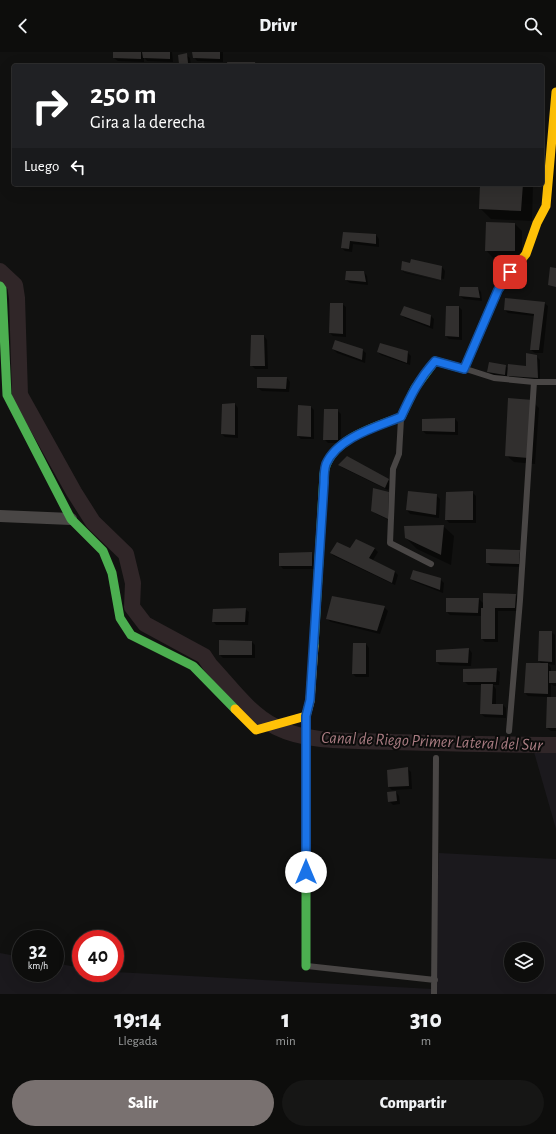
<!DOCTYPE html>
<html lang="es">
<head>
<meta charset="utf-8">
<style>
  body { margin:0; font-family:"Alegreya Sans",sans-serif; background:#161615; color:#f1f3f6; height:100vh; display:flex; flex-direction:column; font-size:15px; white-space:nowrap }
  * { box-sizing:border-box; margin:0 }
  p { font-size:13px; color:#9a9c9d }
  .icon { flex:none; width:22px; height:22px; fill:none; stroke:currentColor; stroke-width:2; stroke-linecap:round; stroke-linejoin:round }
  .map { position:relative; height:942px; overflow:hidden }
  .sheet { display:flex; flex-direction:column; background:#0d0d0c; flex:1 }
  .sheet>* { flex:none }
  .guide { position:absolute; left:12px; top:12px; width:532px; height:122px; border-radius:4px; box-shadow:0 4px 16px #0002,0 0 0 1px #2d2d2d; background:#202124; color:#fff; overflow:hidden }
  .controls { position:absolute; left:504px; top:890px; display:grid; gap:8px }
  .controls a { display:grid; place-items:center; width:40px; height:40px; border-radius:50%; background:#0d0d0c; box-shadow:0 4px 16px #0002,0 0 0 1px #2d2d2d; font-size:20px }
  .speed { position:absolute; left:12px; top:878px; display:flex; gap:8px; font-size:20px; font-weight:700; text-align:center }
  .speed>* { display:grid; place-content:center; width:52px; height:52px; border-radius:50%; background:#0d0d0c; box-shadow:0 4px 16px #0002,0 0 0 1px #2d2d2d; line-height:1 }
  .speed small { font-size:10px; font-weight:400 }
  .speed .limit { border:6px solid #d22; background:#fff; color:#111 }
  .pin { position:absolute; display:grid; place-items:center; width:34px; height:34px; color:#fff; margin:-17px; border-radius:8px; box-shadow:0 2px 6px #0006 }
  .me { position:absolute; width:44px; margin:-22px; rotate:0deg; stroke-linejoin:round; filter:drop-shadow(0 0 3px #0008) }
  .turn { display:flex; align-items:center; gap:14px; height:84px; padding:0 12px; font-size:18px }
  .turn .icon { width:52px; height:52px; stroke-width:2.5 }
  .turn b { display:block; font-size:28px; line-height:34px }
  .then { display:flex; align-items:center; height:38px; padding:0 12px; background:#0003; gap:8px; font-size:15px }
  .eta { display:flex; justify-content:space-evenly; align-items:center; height:68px; text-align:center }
  .eta b { font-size:24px; font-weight:800; line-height:28px }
  .action { display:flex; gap:8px; margin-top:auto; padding:8px 12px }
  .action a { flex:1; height:46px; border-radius:24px; background:#797170; color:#fff; font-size:16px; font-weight:800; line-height:46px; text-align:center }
  .action a+a { background:#161615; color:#f1f3f6 }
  header { display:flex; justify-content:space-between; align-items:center; height:52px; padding:0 12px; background:#0d0d0c; font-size:18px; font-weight:800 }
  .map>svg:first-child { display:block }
  .green { fill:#1b191d; fill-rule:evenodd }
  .shadow { fill:#0007 }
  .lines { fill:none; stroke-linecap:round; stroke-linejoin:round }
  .canal { stroke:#302628; stroke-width:16 }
  .building { fill:#312f2e }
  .lane { stroke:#494645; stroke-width:6 }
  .street { stroke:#494645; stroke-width:12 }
  .fast { stroke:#4caf50; stroke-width:9 }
  .slow { stroke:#ffc107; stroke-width:9 }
  .route-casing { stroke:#114b97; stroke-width:10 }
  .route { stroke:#1a73e8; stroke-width:7 }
  .labels { text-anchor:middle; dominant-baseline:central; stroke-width:4; stroke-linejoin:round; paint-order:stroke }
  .water-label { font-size:17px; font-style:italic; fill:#a97c82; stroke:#0c0c0b }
</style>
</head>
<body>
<header><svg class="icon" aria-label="back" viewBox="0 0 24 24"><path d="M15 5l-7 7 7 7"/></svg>Drivr<svg class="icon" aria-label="search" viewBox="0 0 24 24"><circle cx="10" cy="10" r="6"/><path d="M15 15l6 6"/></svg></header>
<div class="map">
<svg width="556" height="942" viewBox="0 0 556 942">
  <rect width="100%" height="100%" fill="#111110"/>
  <path class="green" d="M532 693H556V777Z
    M439 801 556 807V942H0V901L21 905V921H55V911L81 916V921L115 920 433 937ZM511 897H537V923H511Z"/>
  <path class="shadow" d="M114 0H172L173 10 147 9 144 5V10L118 9 114 6Z
    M193 0H223V10L197 9 194 5Z
    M186 3 190 6 191 14H182L180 12Z
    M476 132H533L532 169 491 167 480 156 481 137Z
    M515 172 522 179V206H493L486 198Z
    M344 181 376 183 379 187V195L353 192 352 200 345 199 342 196Z
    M411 212 442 215 445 219 444 227 404 218V220L444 230 405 221 402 218Z
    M364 220 367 224 368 233 350 231 346 228Z
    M478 236 481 240 482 249 464 247 460 244Z
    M544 251 548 254 543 301H535L531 298 534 264 508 261 505 258Z
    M331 252H342L346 255V285L333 284 330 281Z
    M447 255H459L462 258V288L449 287 446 284Z
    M402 263 431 264 434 267 433 277 405 266Z
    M252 284H264L267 288 268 317H255L251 313Z
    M333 297 362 298 366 301 365 311 337 301Z
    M378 300H407L411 304 410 313 381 303Z
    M536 304 540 308V329L512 327 508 323V326L492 323 488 320 505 314 509 317 526 315Z
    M287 326 290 330 289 340 262 339 258 336Z
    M532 349 539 356 535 412 514 410 506 403Z
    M235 352 238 356V386L225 385 222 382Z
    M311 355 314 358V387H301L298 384Z
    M337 358 341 362V391H328L324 387Z
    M455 367 458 370V383L426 382 423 379V368Z
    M339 413 388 428 392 431 388 438 343 416Z
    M472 440 476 444V471H449L446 467Z
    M388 441 392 445 391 469 376 462 372 458Z
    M436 443 440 447 439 466 410 462 407 458Z
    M443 474 454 484 451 513 417 497 406 486Z
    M357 488 375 497 378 500 373 508 395 520 398 523 395 533 334 504 331 501 351 498Z
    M487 498 519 499 523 502 522 515 491 514 487 511Z
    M312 501 315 517H283L280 513Z
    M411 527H440L444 531 443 541 415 530Z
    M484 542 516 543 519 546 518 559H498V590H485L482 587V564L450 563 447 560V547H479L484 552Z
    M384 555 388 559 380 582 331 570 327 567Z
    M245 557 249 560 248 573H216L213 569Z
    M551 580 555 583V613L548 612 551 616V620H556V634H554L551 632V646H556V679H551L547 676 548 645 528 644 525 641 542 612 539 609Z
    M252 590 255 593V606H223L220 603Z
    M366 592 369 596V625H356L353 622Z
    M469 597 472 601 471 614 440 613 437 610Z
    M496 617 500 620 499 633H493L496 637V653H503L506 656V666L485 665 481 662 482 633H468L464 629Z
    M407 716 411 720 412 737 392 738 389 735Z
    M396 740 399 744 400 752 393 753 389 749Z"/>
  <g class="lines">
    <path class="canal" d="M0 219 15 233 17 246 20 343 74 440 93 470 126 502 133 531 132 555 145 572 204 604 210 613C230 634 249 662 276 675 310 692 355 688 392 690 447 691 501 693 556 693"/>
  </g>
  <path class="building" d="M113 0H141V7L113 6Z
    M142 0H170V7L143 6Z
    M192 0H220V7L193 6Z
    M187 1 188 11 179 12 178 3Z
    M227 10H255L256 14H228Z
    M480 132H523L521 159 479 157Z
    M486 170 515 171V199H485Z
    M343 180 376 182V192L350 189 349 197 341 196Z
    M411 207 442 214 441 228 401 218 402 209 410 211Z
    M550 215 556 216V235L548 233Z
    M346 219H364L366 230 345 228Z
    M460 235H478L480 246 459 244Z
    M505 246 545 250 539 298H530L534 262 504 258Z
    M330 251H343V282L329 281Z
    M404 254 431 263 430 274 400 263Z
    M446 254H459V285L445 284Z
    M251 283H264L265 314H250Z
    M335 288 363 297 362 308 332 297Z
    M380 291 408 299 407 311 377 300Z
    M526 301 537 303 538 326 507 324 508 312 526 314Z
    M489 310 506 313 505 323 487 320Z
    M257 325H287L286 337 257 336Z
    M508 346 533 348 528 406 505 404Z
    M235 351V383L221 382 222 352Z
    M298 353 311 354V385L297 384Z
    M324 357H338V388H323Z
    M455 366V380L422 379V367Z
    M347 404 389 427 385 436 338 413Z
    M373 436 389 440 388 467 371 459Z
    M408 439 437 442 436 463 406 458Z
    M473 439V468H445L446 440Z
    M444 473 441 503 405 486 404 474Z
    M356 487 375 496 369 506 395 519 392 531 330 501 337 490 350 496Z
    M486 497 520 498 519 512 486 511Z
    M312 500V514H279V501Z
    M413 518 441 526 440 538 410 527Z
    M483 541 516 542 515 556H495V587H481V556H483Z
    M332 544 385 554 377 579 326 567Z
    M446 546H479L478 561 446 560Z
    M246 556 245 570H212L213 557Z
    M539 579H552V610L538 609Z
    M219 588 252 589V603H219Z
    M353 591H366V622H352Z
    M469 596 468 611 436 610V598Z
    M526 611H548V642L524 641Z
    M497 616 496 630H463V617Z
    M549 619H556V631H549Z
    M481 632H493L492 652H503V663L480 662Z
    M547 645H556V676H546Z
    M408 715 409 734 388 735 387 718Z
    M396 739 397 749 388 750 387 740Z"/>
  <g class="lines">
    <path class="lane" d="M466 317 494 326 534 330H556
      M401 367 399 402 393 417 390 491 431 512
      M509 679 520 548 534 330
      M307 914 435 928
      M434 942 436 706"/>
    <path class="street" d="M0 464 71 467"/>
    <path class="fast" d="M0 234 2 237 7 343 71 467 103 499 112 521 120 566 131 583 193 614 235 657
      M314 594 324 422C328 388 374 375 401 365L415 336 435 309 464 317 498 238 518 212
      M306 664V914"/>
    <path class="slow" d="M518 212 526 202 537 171 546 154 556 40
      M235 657 256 678 306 664 310 649 314 594"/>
  </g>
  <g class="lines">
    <g class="route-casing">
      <path id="route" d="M306 820V664L310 648 324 431C324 425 324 418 326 412 337 386 376 375 401 365 411 343 419 327 435 309L464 317 498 238 510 220"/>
    </g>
    <use href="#route" class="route"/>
  </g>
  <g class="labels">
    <g class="water-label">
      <text transform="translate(432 689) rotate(2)">Canal de Riego Primer Lateral del Sur</text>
    </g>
  </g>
</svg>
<div class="controls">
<a><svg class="icon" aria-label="layers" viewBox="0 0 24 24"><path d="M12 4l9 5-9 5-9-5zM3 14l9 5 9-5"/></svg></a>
</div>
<div class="speed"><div>32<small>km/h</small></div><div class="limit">40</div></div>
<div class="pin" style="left:510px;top:220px;background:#d93025"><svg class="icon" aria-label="arrive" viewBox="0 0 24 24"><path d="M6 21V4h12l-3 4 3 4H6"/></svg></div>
<svg class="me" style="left:306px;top:820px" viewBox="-20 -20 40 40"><circle r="19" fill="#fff"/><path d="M0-13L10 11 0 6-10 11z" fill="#1a73e8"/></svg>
<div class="guide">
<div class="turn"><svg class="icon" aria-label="right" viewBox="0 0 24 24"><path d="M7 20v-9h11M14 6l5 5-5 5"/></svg><div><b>250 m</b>Gira a la derecha</div></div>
<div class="then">Luego<svg class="icon" aria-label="left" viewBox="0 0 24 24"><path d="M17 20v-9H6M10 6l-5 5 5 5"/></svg></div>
</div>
</div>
<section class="sheet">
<div class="eta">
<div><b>19:14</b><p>Llegada</p></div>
<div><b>1</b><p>min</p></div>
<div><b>310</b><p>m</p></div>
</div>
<div class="action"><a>Salir</a><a>Compartir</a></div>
</section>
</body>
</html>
